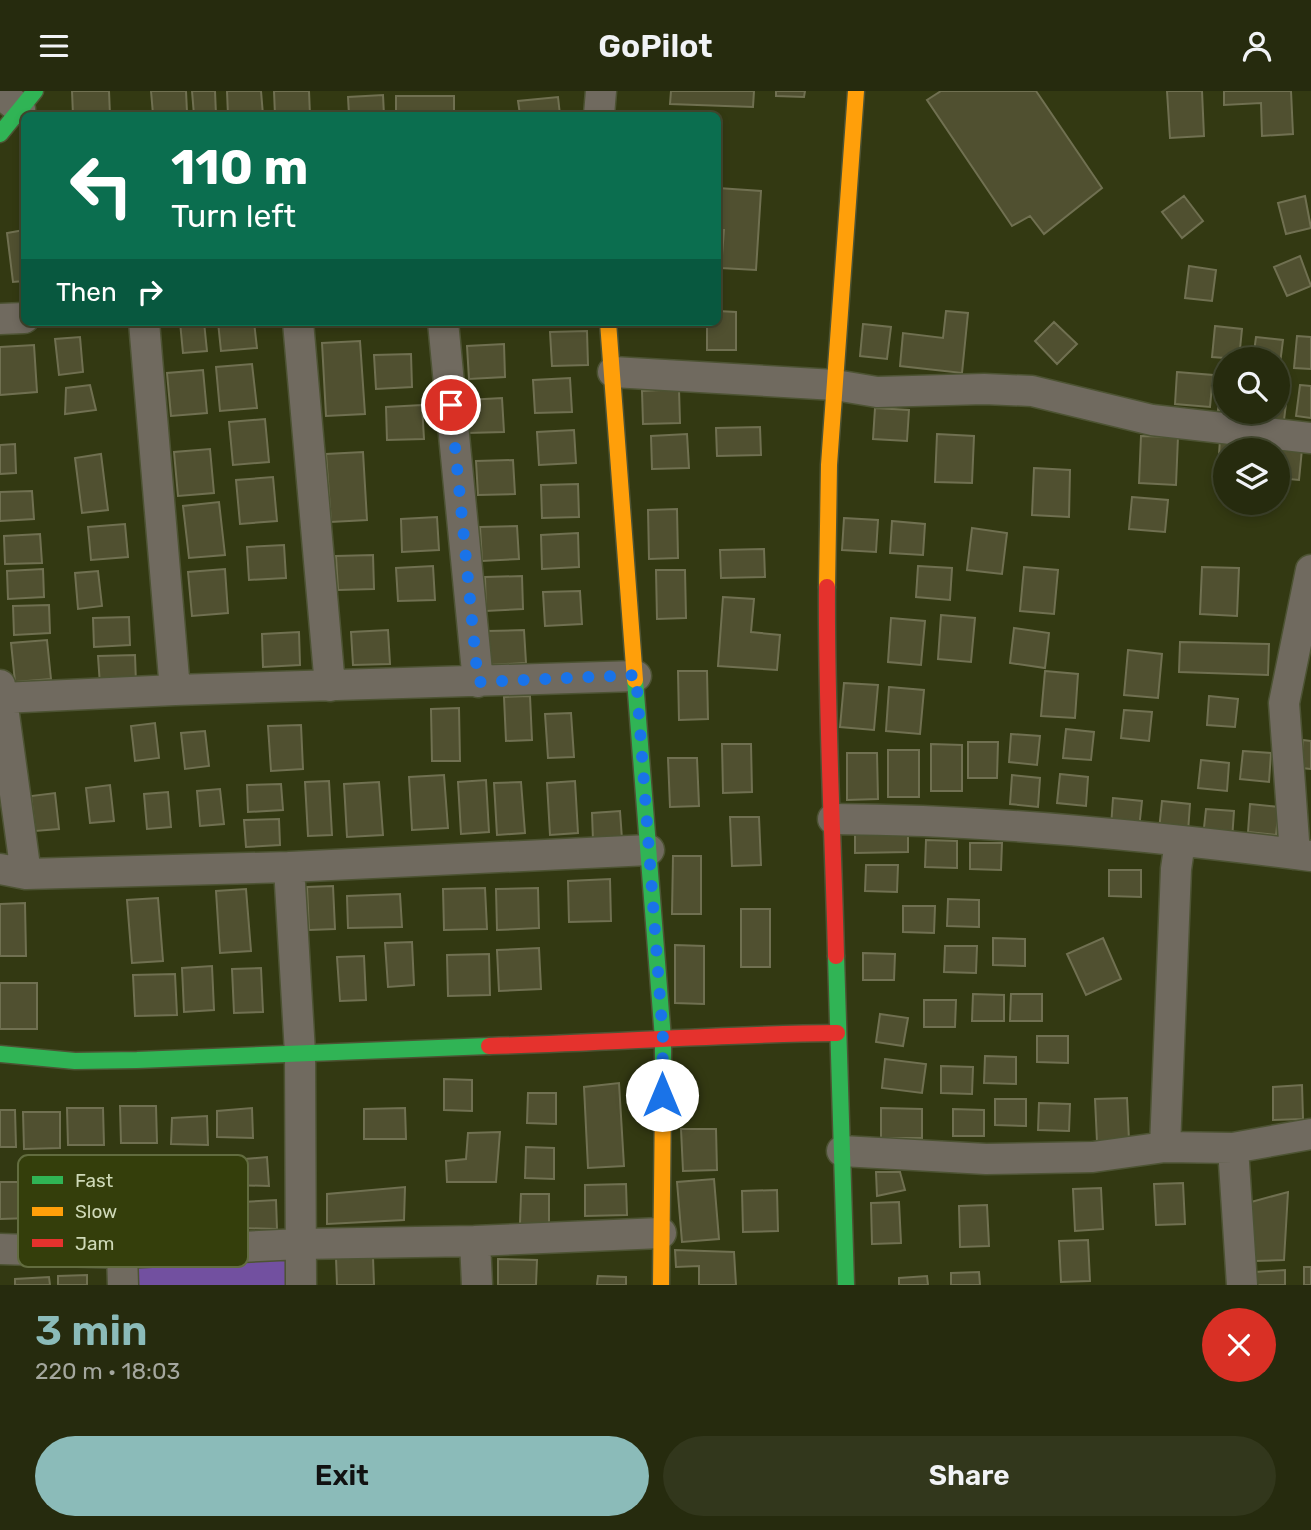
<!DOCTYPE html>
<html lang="en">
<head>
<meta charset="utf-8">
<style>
  body { margin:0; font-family:Rubik,sans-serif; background:#32371c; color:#f1f3f6; height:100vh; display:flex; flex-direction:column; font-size:26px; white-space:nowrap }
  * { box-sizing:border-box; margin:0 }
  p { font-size:23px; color:#a4a79e }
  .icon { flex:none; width:38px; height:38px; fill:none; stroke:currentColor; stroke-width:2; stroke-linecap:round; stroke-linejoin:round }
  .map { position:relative; height:1194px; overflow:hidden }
  .side { display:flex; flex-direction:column; background:#262b0e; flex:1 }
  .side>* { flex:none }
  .top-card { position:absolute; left:21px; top:21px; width:700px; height:214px; border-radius:10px; box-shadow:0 4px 10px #0003,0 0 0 2px #42472e; background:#0b6e4f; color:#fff; overflow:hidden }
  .buttons { position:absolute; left:1213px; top:256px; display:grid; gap:14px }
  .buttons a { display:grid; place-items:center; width:77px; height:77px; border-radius:50%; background:#262b0e; box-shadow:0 4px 10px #0003,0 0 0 2px #42472e; font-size:35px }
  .pin { position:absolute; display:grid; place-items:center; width:60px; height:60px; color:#fff; margin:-30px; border:4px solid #fff; border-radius:50%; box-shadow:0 2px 7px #0007 }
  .me { position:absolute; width:77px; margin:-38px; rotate:0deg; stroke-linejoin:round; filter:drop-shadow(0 0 5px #0008) }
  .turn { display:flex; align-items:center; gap:24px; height:147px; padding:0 35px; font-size:32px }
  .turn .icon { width:91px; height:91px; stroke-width:2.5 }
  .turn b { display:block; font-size:49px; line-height:60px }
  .then { display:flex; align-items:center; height:66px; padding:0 35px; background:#0003; gap:14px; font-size:26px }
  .round { display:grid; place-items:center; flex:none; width:74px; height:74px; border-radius:37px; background:#32371c }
  .head { display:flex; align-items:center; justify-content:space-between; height:119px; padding:0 35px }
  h1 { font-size:42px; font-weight:600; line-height:52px; color:#8bbbb9 }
  .primary-button { display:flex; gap:14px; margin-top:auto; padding:14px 35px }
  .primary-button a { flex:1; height:80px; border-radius:42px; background:#8bbbb9; color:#111; font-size:28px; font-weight:600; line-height:80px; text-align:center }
  .primary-button a+a { background:#32371c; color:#f1f3f6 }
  header { display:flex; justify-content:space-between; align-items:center; height:91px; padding:0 35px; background:#262b0e; font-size:32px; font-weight:600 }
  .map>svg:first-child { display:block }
  .green { fill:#7250a0 }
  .building { fill:#505030; stroke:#707051; stroke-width:2 }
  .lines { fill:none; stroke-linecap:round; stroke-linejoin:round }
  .street-casing { stroke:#4d5333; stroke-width:33 }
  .fast-casing { stroke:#4d5333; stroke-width:19 }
  .slow-casing { stroke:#4d5333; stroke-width:19 }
  .jam-casing { stroke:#4d5333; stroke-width:19 }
  .street { stroke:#706a5f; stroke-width:30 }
  .fast { stroke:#30b455; stroke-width:16 }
  .slow { stroke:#ff9f0a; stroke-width:16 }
  .jam { stroke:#e5322d; stroke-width:16 }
  .route { stroke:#1a73e8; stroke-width:12; stroke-dasharray:0 21.6 }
  .key { fill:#343e0b; stroke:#626c3f; stroke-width:2 }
  .key-label { font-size:19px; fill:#cfd9b8 }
</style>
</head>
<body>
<header><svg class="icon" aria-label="menu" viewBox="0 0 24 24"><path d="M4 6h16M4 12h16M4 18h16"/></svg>GoPilot<svg class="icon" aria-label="person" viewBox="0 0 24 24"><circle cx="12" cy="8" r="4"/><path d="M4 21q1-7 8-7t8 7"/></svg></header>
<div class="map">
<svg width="1311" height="1194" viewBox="0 0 1311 1194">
  <rect width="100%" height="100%" fill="#333912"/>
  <path class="green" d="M288 1162 299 1194H131L130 1182 145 1166Z"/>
  <path class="building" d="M72 0H109L110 24H73Z
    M151 0H186L187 21 153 23Z
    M192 0H215L216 24H194Z
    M227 0H261L263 24H228Z
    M274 0H309L310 24H275Z
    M671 0H754L753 16 670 13Z
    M776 0H805L804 6 776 5Z
    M941 0H1036L1102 97 1044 143 1030 125 1012 135 927 9Z
    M1167 0H1202L1204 45 1170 47Z
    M1224 0H1291L1293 43 1262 45 1261 12 1224 14Z
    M383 4 384 24H349L348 6Z
    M396 5H454V24H396Z
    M558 6 560 24H520L518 10Z
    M718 97 761 100 756 179 721 177 724 139H718Z
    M1184 105 1203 130 1182 147 1162 121Z
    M1305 105 1311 137 1286 143 1278 112Z
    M24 139V190L13 191 7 142Z
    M1300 165 1311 195 1287 205 1274 176Z
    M1189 175 1216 179 1212 210 1185 207Z
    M718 220 736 221V259H707V231H718Z
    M946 220 968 222 962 282 900 275 903 242 943 247Z
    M180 231H204L207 260 183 262Z
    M218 231H254L257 257 221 260Z
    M1054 231 1077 253 1057 273 1035 250Z
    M863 233 891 236 887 268 860 265Z
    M1215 235 1242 238 1239 268 1212 266Z
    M587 240 588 274 552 275 550 241Z
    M1297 245 1311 246V278L1294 277Z
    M80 246 83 281 59 284 55 248Z
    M1256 246 1283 249 1279 281 1278 268H1253Z
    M360 250 365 323 326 325 322 252Z
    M504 253 505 286 469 288 467 255Z
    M34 254 37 301 0 304V256Z
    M411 263 412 296 376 298 374 264Z
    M252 273 257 317 220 320 216 276Z
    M203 279 207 322 171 325 167 282Z
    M1177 281 1213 284 1210 316 1175 313Z
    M570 287 572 321 535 322 533 289Z
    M1222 287H1225V319H1218Z
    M90 294 96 319 65 323 66 297Z
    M1300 294 1311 295V327L1296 325Z
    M1278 296 1288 297 1284 329 1257 326 1258 320H1278Z
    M679 298 680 332 643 333 642 300Z
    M502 307 504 341 467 342 466 309Z
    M422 314 424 348 387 349 386 316Z
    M875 317 909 319 907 350 873 348Z
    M265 328 269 371 233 374 229 331Z
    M760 336 761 364 717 365 716 337Z
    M574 339 576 372 539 374 537 341Z
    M687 343 689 377 652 378 651 345Z
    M937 343 974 345 972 392 935 391Z
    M1141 345 1178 346 1176 394 1139 392Z
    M1220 348 1256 351 1255 359H1225V380L1218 379Z
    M15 353 16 382 0 383V354Z
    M1266 355 1302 358 1299 389 1278 387V359H1266Z
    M210 358 214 402 178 405 174 361Z
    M363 361 367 429 331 431 326 363Z
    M101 363 108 419 82 422 75 367Z
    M513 369 515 403 478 404 476 370Z
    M1034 377 1070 379 1069 426 1032 424Z
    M273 386 277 430 240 433 236 389Z
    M578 393 579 426 542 427 541 394Z
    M32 400 34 428 0 430V401Z
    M1132 406 1168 409 1165 441 1129 438Z
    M219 411 225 464 189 467 183 415Z
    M677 418 678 467 649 468 648 419Z
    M437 426 439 459 402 461 401 428Z
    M844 427 878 429 876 461 842 459Z
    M892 430 925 433 923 464 890 462Z
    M125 433 128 466 91 469 88 436Z
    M517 435 519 468 482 470 480 436Z
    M972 437 1007 442 1002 483 967 479Z
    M578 442 579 476 542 478 541 444Z
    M40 443 42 472 5 473 4 445Z
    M284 454 286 487 249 489 247 456Z
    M764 458 765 486 721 487 720 459Z
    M373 464 374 498 338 499 336 465Z
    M433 475 435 509 398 510 396 477Z
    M918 475 952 477 950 509 916 506Z
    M1024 476 1058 479 1054 523 1020 520Z
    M1202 476 1239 477 1237 525 1200 523Z
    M43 478 44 506 8 508 7 480Z
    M225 478 228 522 192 525 188 481Z
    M656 479H685L686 527 657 528Z
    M98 480 102 515 78 518 75 482Z
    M522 485 523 518 486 520 485 486Z
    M580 500 582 533 545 535 543 501Z
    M723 506 754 508 751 541 780 544 777 579 718 575Z
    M49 514 50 542 14 544 13 515Z
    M941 524 975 527 971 571 938 568Z
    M129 526 130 554 94 556 93 527Z
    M891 527 925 530 921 574 888 571Z
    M1014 537 1049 542 1045 577 1010 572Z
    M388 539 390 573 353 574 351 541Z
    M524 539 526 572 489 574 487 540Z
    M299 541 300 574 263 576 262 543Z
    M47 549 51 588 15 591 11 552Z
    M1180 551 1269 553 1268 584 1179 581Z
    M1128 559 1162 563 1158 607 1124 604Z
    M135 564 136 592 100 594 98 565Z
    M678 580H707L708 628 679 629Z
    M1045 580 1078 583 1075 627 1041 625Z
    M844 592 878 594 874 639 840 636Z
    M889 596 924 599 920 643 886 640Z
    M530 605 532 649 506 650 504 606Z
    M1209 605 1238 608 1235 636 1207 634Z
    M459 617 460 670H432L431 618Z
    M1124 619 1152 621 1149 650 1121 647Z
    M571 622 574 666 548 667 545 623Z
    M155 632 159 667 135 670 131 635Z
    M301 634 303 678 271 680 268 635Z
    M1066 638 1094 641 1091 669 1063 667Z
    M205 640 209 675 185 678 181 642Z
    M1011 643 1040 645 1037 674 1009 671Z
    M1303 649 1311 650V678L1301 677Z
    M968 651H998L997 687H968Z
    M722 653H751L752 701 723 702Z
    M931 653 962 654V700H931Z
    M888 659H919V706H888Z
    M1243 660 1271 662 1269 691 1240 688Z
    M847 662H877L878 708 847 709Z
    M668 667H697L699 715 670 716Z
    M1201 669 1229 672 1227 700 1198 697Z
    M1060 683 1088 686 1086 715 1057 712Z
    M444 684 448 737 412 739 409 686Z
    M1012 684 1040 687 1038 716 1010 713Z
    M486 689 489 741 461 743 458 691Z
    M329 690 332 744 308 745 305 691Z
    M575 690 578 742 550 744 547 692Z
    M379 691 383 744 347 746 344 693Z
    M521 691 525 742 497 744 494 692Z
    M281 693 283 719 248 721 247 694Z
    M110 694 114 730 90 732 86 697Z
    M220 698 224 733 200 735 197 700Z
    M168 701 171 736 147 738 144 703Z
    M55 702 59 738 35 740 31 705Z
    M1113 707 1142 710 1139 738 1111 736Z
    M1162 710 1190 713 1188 741 1159 739Z
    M1250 713 1279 716 1276 744 1248 741Z
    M1206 718 1234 720 1232 749 1203 746Z
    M620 720 622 748 593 750 592 722Z
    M730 726H759L761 774 732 775Z
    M279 728 280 754 246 756 244 729Z
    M908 734V761L855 762V735Z
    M926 749 957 750V777L925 776Z
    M970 752H1002L1001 779 970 778Z
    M673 765H701V823H672Z
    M866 774H898L897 801 865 800Z
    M1109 779H1141V806L1109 805Z
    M610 788 611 830 569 831 568 790Z
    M333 795 335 838 309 839 307 796Z
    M485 797 487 838 444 839 443 798Z
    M538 797 539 837 497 839 496 798Z
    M246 798 251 860 220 862 216 800Z
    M400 803 402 836 348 837 347 805Z
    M158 807 163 870 132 872 127 809Z
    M948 808 979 809V836L947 835Z
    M25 812 26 865H0V813Z
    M903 815H935L934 842 903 841Z
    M741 818H770V876H741Z
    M993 847 1025 848V875L993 874Z
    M1103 847 1121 888 1086 904 1067 863Z
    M412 851 414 894 388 896 385 852Z
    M675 854 704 855V913L675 912Z
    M945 855H977L976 882 944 881Z
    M539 857 541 898 499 900 497 859Z
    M863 862 895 863 894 889H863Z
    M489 863 490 904 448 905 447 864Z
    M364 865 366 909 340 910 337 866Z
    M212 875 214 919 184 921 182 877Z
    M261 877 263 921 234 922 232 878Z
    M175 883 177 924 135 925 133 884Z
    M0 892H37V938H0Z
    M973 903 1004 904V930H972Z
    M1011 903H1042V930H1010Z
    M924 909H956L955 936H924Z
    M880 923 908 927 903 955 876 951Z
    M1037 945H1068V972L1037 971Z
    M985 965 1016 966V993L984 992Z
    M885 968 926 973 922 1002 882 997Z
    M941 975 973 976 972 1003 941 1002Z
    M444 988 472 989V1020L444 1019Z
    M619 992 624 1075 588 1077 584 996Z
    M1302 994 1303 1028 1273 1029V996Z
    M528 1002H556V1033L527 1032Z
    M1127 1007 1129 1049 1097 1051 1095 1008Z
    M995 1008H1026V1035L995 1034Z
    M1039 1012 1070 1013 1069 1040 1038 1039Z
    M120 1015H156L157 1052H121Z
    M67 1017H103L104 1054H68Z
    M252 1017 253 1047 217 1046V1020Z
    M405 1017 406 1048H364V1018Z
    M881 1017 922 1018V1047H881Z
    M953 1018 984 1019V1045H953Z
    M0 1019H15L16 1056H0Z
    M23 1021H60V1057L24 1058Z
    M207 1025 208 1054 171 1053 172 1027Z
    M681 1038H716L717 1079 683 1080Z
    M500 1041 496 1091H447L446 1070 466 1068 468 1042Z
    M526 1056 554 1057V1088L525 1087Z
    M267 1066 269 1095 232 1094 233 1069Z
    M876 1081H900L905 1099 877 1105Z
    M714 1088 719 1148 682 1151 677 1091Z
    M0 1091H30L31 1127 0 1128Z
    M1183 1092 1185 1133 1156 1134 1154 1093Z
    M626 1093 627 1124 585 1125V1094Z
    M405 1096 404 1129 327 1133V1103Z
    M1101 1097 1103 1138 1075 1140 1073 1098Z
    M777 1099 778 1140 743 1141 742 1100Z
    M1288 1101 1284 1169 1254 1170 1251 1111Z
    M521 1103H549V1134L520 1133Z
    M276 1109 277 1138 241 1137V1111Z
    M899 1111 901 1152 872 1153 871 1112Z
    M987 1114 989 1155 960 1156 959 1115Z
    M1088 1149 1090 1190 1061 1191 1059 1150Z
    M675 1159 734 1161 736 1194H699V1175L676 1176Z
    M373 1166 374 1194H337L336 1167Z
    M498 1168 537 1169 536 1194H498Z
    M1304 1176H1311V1194H1304Z
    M1285 1179V1194H1255V1181Z
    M979 1181 980 1194H951V1182Z
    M87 1184V1194H58V1185Z
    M598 1185 626 1186V1194H597Z
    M927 1185 928 1194H899V1187Z
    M49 1186 50 1194H15V1188Z"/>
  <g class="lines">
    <g class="street-casing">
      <path id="street" d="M0 2 20 18
        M599 24 601 0
        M0 228 24 227
        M144 231 175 599
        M298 231 330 595
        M443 231 478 591
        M613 281 835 294 877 301 984 298 1032 300 1152 329 1311 347
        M0 594 26 783
        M2 607 175 599 636 585
        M833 728C993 729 1152 745 1311 765
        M1295 763 1284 612 1311 479
        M289 776 300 962 301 1194
        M0 778 26 783 289 776 649 759
        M1165 1056 1176 778 1180 751
        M1233 1057 1242 1194
        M842 1060 986 1068 1093 1066 1165 1056 1233 1057 1311 1043
        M475 1150 477 1194
        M0 1158 122 1162 300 1153 475 1150 661 1142
        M122 1162 123 1194"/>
    </g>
    <g class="fast-casing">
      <path id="fast" d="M0 43 35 0
        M635 589 663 948V1005
        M836 865 846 1194
        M0 963 75 970 137 969 489 955"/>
    </g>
    <g class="slow-casing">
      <path id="slow" d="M608 231 635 589
        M827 496 829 374 856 0
        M661 1194 663 1005"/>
    </g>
    <g class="jam-casing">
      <path id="jam" d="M827 496C826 619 833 742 836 865
        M489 955C605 952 721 943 837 942"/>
    </g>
    <use href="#street" class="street"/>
    <use href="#fast" class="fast"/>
    <use href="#slow" class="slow"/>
    <use href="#jam" class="jam"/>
  </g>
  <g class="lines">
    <path class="route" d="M451 314 478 591 636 584 663 948 662 1004"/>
  </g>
  <rect x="18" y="1064" width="230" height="112" rx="10" class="key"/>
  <rect x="32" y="1085" width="31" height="8" fill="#30b455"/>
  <rect x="32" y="1116" width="31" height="9" fill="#ff9f0a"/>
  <rect x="32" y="1148" width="31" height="8" fill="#e5322d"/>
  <g class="key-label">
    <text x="75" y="1096">Fast</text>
    <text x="75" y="1127">Slow</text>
    <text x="75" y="1159">Jam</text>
  </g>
</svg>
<div class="buttons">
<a><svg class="icon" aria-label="search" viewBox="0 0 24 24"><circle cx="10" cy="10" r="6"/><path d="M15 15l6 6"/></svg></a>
<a><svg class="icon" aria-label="layers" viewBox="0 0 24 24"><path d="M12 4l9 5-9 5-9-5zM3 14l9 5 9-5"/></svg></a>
</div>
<div class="pin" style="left:451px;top:314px;background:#d93025"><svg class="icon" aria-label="arrive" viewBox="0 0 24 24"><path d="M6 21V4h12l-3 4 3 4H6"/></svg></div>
<svg class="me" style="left:662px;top:1004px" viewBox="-20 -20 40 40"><circle r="19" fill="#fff"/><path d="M0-13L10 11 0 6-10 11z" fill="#1a73e8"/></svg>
<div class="top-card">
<div class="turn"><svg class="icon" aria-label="left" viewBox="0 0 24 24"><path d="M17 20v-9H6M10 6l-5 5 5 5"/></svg><div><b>110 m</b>Turn left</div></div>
<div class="then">Then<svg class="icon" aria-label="right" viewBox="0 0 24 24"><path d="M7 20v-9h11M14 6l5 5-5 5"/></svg></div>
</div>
</div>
<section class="side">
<div class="head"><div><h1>3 min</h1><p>220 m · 18:03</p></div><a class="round" style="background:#d93025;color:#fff"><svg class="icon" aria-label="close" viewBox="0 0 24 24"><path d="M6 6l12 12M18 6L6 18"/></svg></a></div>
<div class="primary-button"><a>Exit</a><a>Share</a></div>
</section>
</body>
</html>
